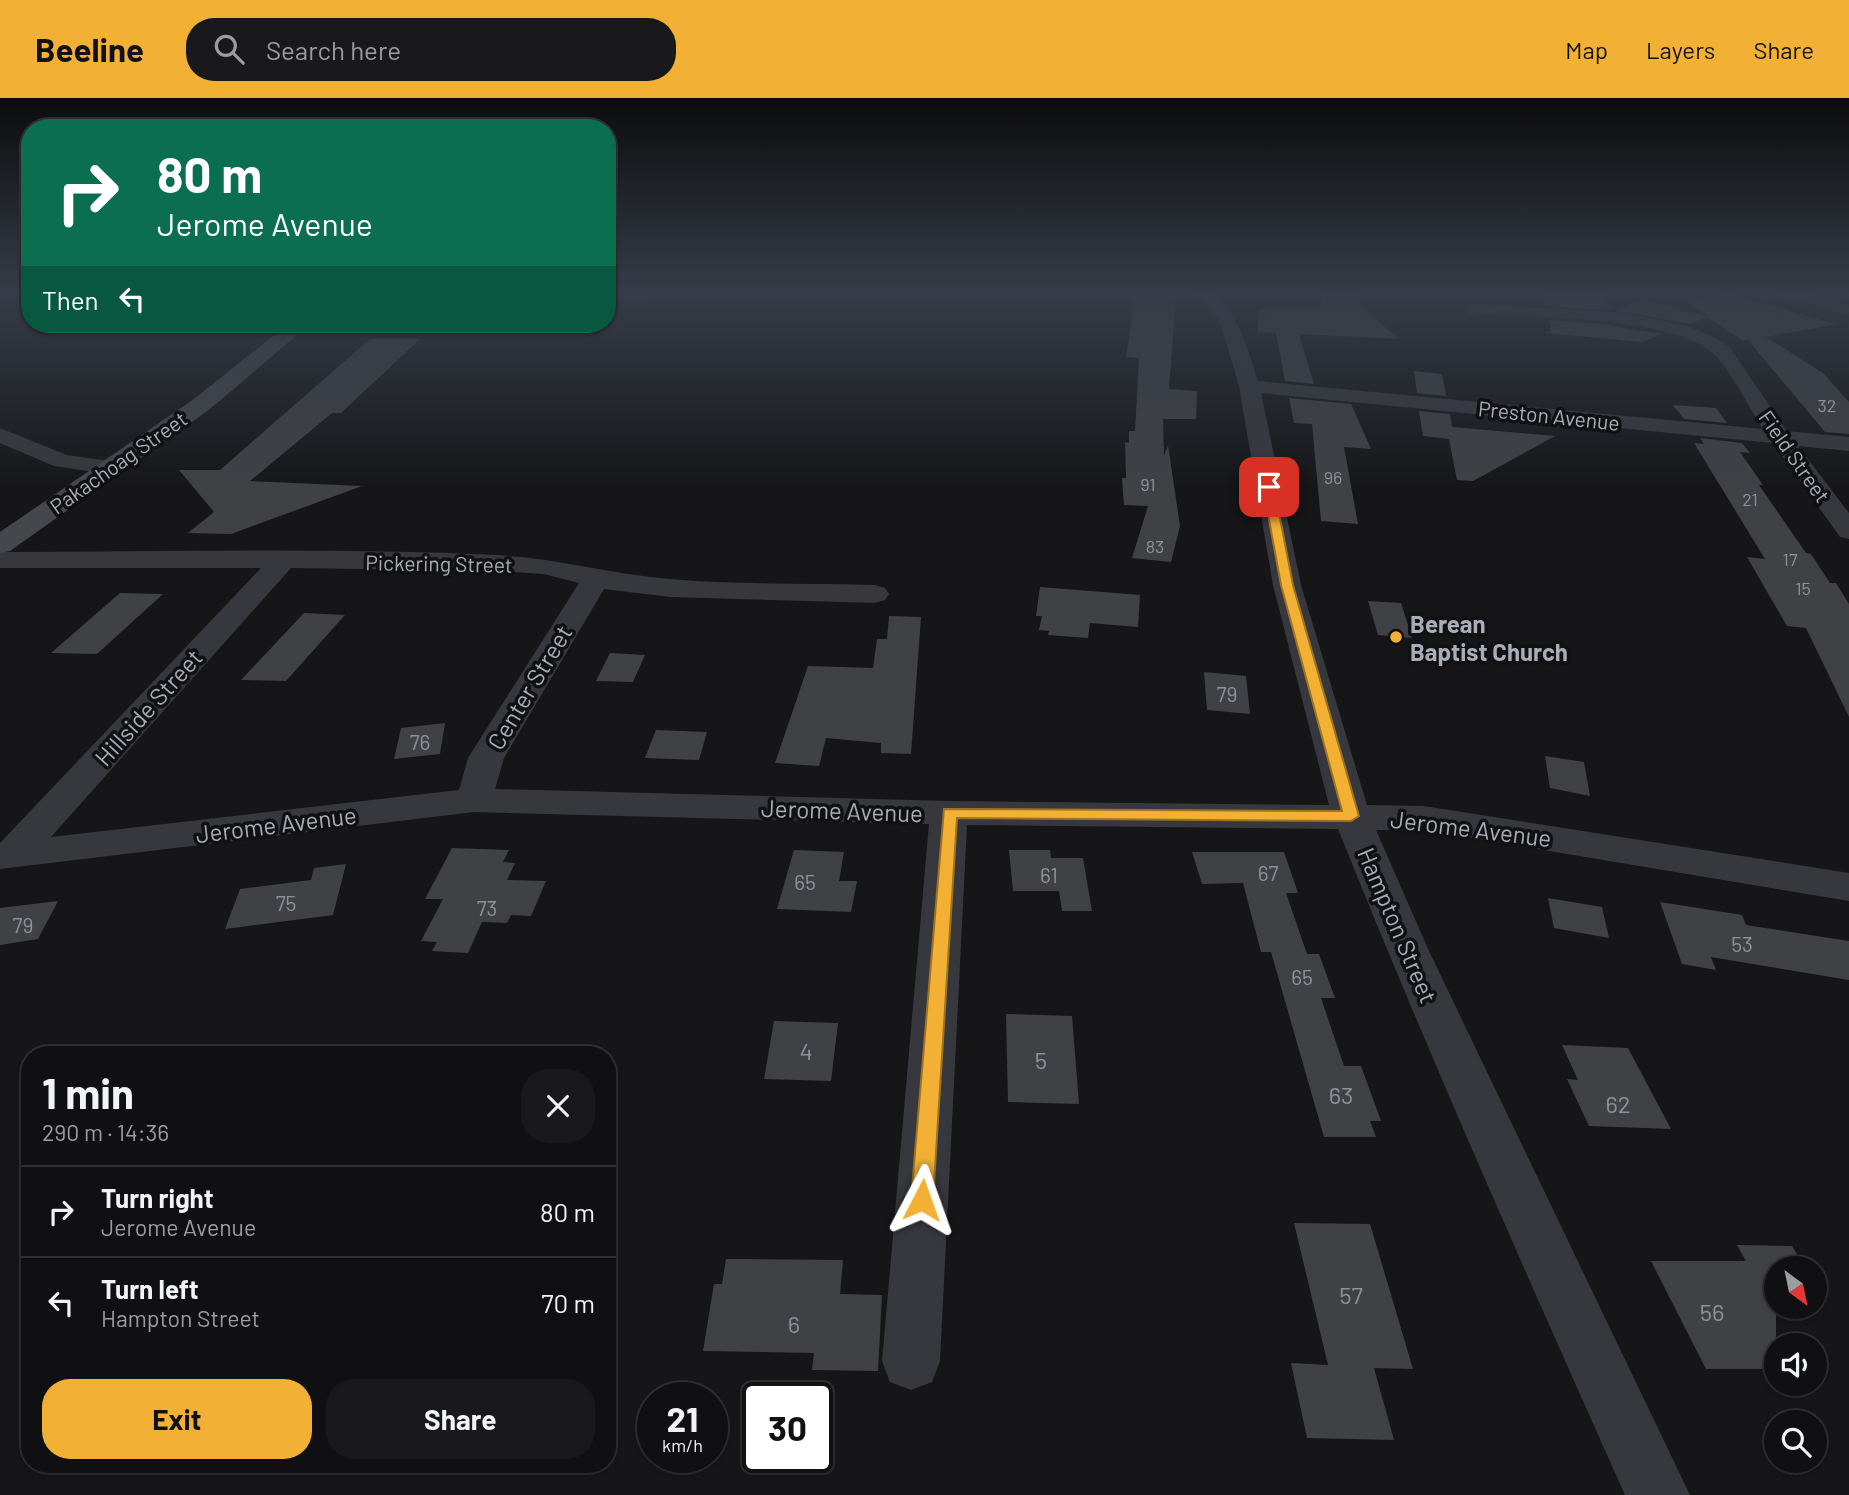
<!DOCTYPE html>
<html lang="en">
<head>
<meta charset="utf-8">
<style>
  body { margin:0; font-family:Barlow,sans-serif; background:#19191b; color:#f1f3f6; height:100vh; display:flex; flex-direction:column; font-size:26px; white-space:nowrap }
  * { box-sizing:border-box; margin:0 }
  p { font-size:23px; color:#9c9d9f }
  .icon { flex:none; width:38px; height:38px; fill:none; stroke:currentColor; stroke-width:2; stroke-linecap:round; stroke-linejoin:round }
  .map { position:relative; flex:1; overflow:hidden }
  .panel { position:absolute; left:21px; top:948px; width:595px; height:427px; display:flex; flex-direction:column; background:#101012; border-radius:28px; box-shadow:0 2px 5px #0004,0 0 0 2px #303032 }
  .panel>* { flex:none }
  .top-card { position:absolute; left:21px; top:21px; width:595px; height:214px; border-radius:28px; box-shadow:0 2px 5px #0004,0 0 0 2px #303032; background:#0b6e4f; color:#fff; overflow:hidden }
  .needle { width:46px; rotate:147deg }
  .tools { position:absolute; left:1764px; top:1158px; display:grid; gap:14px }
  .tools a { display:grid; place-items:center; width:63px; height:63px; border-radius:50%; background:#101012; box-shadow:0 2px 5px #0004,0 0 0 2px #303032; font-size:35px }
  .speed { position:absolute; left:637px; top:1284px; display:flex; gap:14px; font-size:35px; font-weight:700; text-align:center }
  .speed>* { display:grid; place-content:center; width:91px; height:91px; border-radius:50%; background:#101012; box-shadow:0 2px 5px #0004,0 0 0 2px #303032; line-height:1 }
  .speed small { font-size:18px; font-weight:400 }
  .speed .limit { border:4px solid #111; border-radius:10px; background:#fff; color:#111 }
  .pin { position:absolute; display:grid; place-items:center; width:60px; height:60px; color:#fff; margin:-30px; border-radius:14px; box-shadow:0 4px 10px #0006 }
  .me { position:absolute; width:77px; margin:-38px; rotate:4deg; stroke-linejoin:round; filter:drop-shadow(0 0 5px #0008) }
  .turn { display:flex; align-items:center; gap:24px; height:147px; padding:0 21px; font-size:32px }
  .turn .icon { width:91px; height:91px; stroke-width:2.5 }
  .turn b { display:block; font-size:49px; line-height:60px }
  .then { display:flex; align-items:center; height:66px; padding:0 21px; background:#0003; gap:14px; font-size:26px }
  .round { display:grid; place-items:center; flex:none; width:74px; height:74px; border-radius:28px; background:#19191b }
  .overview { display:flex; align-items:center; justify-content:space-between; height:119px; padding:0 21px }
  h1 { font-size:42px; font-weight:700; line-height:52px }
  .cta { display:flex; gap:14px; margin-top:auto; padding:14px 21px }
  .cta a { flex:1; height:80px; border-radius:28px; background:#f2b134; color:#111; font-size:28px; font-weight:700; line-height:80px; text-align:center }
  .cta a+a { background:#19191b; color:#f1f3f6 }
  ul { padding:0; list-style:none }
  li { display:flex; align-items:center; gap:21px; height:91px; padding:0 21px; border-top:2px solid #303032 }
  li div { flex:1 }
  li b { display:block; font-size:26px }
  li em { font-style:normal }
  header { display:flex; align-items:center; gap:42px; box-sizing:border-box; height:98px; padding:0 35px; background:#f2b134; color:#111 }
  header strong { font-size:33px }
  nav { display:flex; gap:38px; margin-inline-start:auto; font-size:24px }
  .search { width:490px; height:63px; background:#19191b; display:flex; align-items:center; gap:18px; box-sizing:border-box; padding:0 24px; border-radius:28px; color:#9c9d9f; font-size:26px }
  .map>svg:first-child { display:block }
  .green { fill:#1e261f }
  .building { fill:#404145 }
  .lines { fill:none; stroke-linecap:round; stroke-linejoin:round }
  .street { fill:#37383d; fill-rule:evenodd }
  .secondary { fill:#45474d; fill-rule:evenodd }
  .route { fill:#f2b134; stroke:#9d7322; stroke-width:2 }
  .poi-dot { fill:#f2b134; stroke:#111113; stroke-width:2.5 }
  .labels { text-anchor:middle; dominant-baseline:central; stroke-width:7; stroke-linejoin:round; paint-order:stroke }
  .far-number-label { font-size:18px; fill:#8e929b }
  .far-street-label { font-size:21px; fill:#a8adb8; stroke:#111113 }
  .number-label { font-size:21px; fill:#8e929b }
  .poi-label { font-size:24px; font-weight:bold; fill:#a8adb8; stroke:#111113; text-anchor:start }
  .street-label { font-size:24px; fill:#a8adb8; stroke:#111113 }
  .near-number-label { font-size:24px; fill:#8e929b }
</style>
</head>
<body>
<header>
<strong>Beeline</strong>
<div class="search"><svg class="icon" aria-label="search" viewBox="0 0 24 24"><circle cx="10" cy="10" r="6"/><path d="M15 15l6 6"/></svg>Search here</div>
<nav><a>Map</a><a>Layers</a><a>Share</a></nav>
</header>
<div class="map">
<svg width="1849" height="1397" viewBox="0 0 1849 1397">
  <rect width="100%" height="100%" fill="#161618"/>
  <path class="green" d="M607 194H663L643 205 607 208Z"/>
  <path class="building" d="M1323 194H1361L1360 208 1399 241 1299 236 1314 286 1285 283 1276 235 1258 234V212L1320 210Z
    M1567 194H1601L1612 212 1546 208 1543 196 1568 198Z
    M1730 196 1836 226 1766 239 1823 275 1849 304V336L1825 334 1748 242 1743 243 1708 219 1689 226 1615 212 1643 202 1707 218 1686 204Z
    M1161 198 1175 209 1169 291 1197 293 1196 321H1163L1164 358 1168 347 1180 428 1171 464 1132 460 1148 408 1124 407 1122 380H1126L1125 344 1129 345V333H1135L1139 260 1126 259 1135 199Z
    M1549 222 1601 226 1662 236 1641 244 1546 235 1551 233Z
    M370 241H420L341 315H332L250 383 362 388 231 436 188 435 214 414 179 372H220Z
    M1414 273 1442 276 1446 298 1417 295Z
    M1289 300 1351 306 1371 351 1344 349 1358 426 1321 423 1312 326 1294 325Z
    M1673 307 1716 310 1727 325 1684 321Z
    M1419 313 1450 316 1452 329 1555 338 1473 383 1457 382 1449 341 1423 338Z
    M1700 340 1742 345 1750 355 1740 354 1763 387H1759L1806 455 1811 456 1830 485H1836L1849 506V619L1806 530 1787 528 1747 459 1765 461 1694 345 1704 346Z
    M1040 489 1140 497 1138 529 1090 525 1088 540 1048 537 1049 533 1039 532 1042 518H1036Z
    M120 495 163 496 97 556 51 555Z
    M1368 503 1401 505 1412 540 1378 537Z
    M304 515 345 517 286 583 241 582Z
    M889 518 921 519 911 656 881 655V645L826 640 819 668 775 665 808 568 873 570 877 541H887Z
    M610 555 645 557 633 584 596 583Z
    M1204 574 1246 578 1250 616 1207 612Z
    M445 625 440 656 394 661 401 630Z
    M656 632 707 634 699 662 645 660Z
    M1545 658 1584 664 1590 698 1550 690Z
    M452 750 509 752 503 764 515 765 507 782 546 783 531 818 511 817 507 825 482 824 468 855 432 853 437 844 421 843 443 801H425Z
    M794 752 844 754 839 783H857L851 814 777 811Z
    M1009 752H1050L1051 760H1083L1092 813H1062L1059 793H1013Z
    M1192 754H1284L1298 795H1286L1307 856H1319L1335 900H1321L1344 968H1361L1381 1023H1370L1376 1039H1324L1271 854H1261L1243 785 1202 786Z
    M346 766 333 817 225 831 240 791 311 782 314 770Z
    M1548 800 1602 809 1609 840 1554 830Z
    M58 803 38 841 0 847V810Z
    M1660 804 1742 817 1746 827 1849 843V882L1711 859 1716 872 1682 866Z
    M1006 916 1072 918 1079 1006 1008 1004Z
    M774 923 838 925 831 983 764 981Z
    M1562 947 1628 950 1671 1031 1589 1028 1567 981 1578 982Z
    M1294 1125 1370 1126 1413 1271 1374 1270 1394 1342 1307 1340 1291 1265 1328 1267Z
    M1737 1147 1792 1148 1806 1171H1776V1271H1706L1651 1163H1746Z
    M726 1161 843 1162 840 1196 882 1197 878 1273 812 1272 814 1255 703 1253 714 1186H722Z"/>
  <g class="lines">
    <path class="street" d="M1194 194H1212C1240 218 1247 249 1258 283L1763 331C1748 308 1735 280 1717 259 1680 217 1528 220 1472 216L1463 211 1472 206 1627 215 1690 229 1716 240 1730 250 1787 333 1849 339V353L1798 348 1849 415V441L1840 439 1773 345 1261 295 1301 487 1367 707 1424 708 1849 775V803L1424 732H1376L1429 853 1690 1397H1625C1526 1176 1428 955 1338 731L967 727 940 1263 932 1284 911 1292 890 1284 882 1263 929 726 474 714 0 771V745L261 470H0V454C165 454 332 449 497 457 555 460 611 476 669 481 737 487 807 485 875 487L885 490 889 496 885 502 875 505 670 499 604 491 504 660 495 691 949 703 1329 707 1273 487 1239 288 1220 223ZM291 470 495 473 544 476 579 485 468 660 459 692 51 739Z
      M1778 194H1805L1849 207V218L1780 198Z
      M0 330 67 357 116 364 120 369 116 374 108 376 54 368 0 345Z"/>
    <path class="secondary" d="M288 226H310L210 311 10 453 0 455V434L194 301Z"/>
  </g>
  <linearGradient id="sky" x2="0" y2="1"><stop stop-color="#0c0c0d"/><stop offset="0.5" stop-color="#363c48"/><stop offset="1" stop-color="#363c48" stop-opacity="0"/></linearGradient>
  <rect width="1849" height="390" fill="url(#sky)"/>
  <path class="route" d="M1269 386 1274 389 1293 487 1359 718 1351 723 957 720 933 1102 930 1110 922 1113 914 1110 911 1102 944 711 1342 713 1281 487 1263 389Z"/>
  <circle class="poi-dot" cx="1396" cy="539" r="7"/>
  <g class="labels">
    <g class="far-number-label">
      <text x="1827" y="307">32</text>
      <text x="1333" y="379">96</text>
      <text x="1148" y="386">91</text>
      <text x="1750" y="401">21</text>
      <text x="1155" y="448">83</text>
      <text x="1790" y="461">17</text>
      <text x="1803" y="490">15</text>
    </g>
    <g class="far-street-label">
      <text transform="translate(1549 317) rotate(6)">Preston Avenue</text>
      <text transform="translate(1795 358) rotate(55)">Field Street</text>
      <text transform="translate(118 364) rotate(-35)">Pakachoag Street</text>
      <text transform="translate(439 465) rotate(1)">Pickering Street</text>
    </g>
    <g class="number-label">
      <text x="1227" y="595">79</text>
      <text x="420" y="643">76</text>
      <text x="1268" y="774">67</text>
      <text x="1049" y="776">61</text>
      <text x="805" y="783">65</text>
      <text x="286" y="804">75</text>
      <text x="487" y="809">73</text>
      <text x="23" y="826">79</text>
      <text x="1742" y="845">53</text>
      <text x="1302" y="878">65</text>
    </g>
    <g class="poi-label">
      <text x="1410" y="525">Berean<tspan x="1410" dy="28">Baptist Church</tspan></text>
    </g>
    <g class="street-label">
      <text transform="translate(529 589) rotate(-59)">Center Street</text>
      <text transform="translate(148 609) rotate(-48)">Hillside Street</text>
      <text transform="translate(842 712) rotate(2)">Jerome Avenue</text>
      <text transform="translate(276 726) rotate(-7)">Jerome Avenue</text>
      <text transform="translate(1471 730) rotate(7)">Jerome Avenue</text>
      <text transform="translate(1398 827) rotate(67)">Hampton Street</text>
    </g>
    <g class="near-number-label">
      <text x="806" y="952">4</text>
      <text x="1041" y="961">5</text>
      <text x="1341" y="996">63</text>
      <text x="1618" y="1005">62</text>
      <text x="1351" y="1196">57</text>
      <text x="1712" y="1213">56</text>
      <text x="794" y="1225">6</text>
    </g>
  </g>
</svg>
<div class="tools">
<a><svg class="needle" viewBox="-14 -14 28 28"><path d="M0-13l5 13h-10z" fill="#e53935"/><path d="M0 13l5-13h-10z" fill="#9c9d9f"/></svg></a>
<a><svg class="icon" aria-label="sound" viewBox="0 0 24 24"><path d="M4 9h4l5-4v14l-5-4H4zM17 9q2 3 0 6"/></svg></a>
<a><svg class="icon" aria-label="search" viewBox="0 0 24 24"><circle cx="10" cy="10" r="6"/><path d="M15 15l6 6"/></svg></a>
</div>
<div class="speed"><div>21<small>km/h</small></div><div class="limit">30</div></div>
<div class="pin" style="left:1269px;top:389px;background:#d93025"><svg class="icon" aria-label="arrive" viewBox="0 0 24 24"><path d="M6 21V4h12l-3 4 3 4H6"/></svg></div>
<svg class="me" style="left:922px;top:1102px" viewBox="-20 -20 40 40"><path d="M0-17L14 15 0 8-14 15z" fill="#f2b134" stroke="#fff" stroke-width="4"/></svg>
<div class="top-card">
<div class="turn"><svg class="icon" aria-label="right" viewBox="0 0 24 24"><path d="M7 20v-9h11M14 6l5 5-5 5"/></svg><div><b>80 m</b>Jerome Avenue</div></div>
<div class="then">Then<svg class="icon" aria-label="left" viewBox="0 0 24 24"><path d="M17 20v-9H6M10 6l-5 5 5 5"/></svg></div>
</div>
<section class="panel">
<div class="overview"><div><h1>1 min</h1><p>290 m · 14:36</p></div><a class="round"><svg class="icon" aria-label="close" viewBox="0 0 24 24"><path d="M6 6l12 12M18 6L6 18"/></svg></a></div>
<ul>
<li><svg class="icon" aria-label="right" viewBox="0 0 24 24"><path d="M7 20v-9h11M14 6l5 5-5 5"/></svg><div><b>Turn right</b><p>Jerome Avenue</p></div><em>80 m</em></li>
<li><svg class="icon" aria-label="left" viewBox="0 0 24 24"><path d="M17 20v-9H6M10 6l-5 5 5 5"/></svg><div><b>Turn left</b><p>Hampton Street</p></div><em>70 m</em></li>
</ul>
<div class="cta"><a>Exit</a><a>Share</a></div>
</section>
</div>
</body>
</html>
